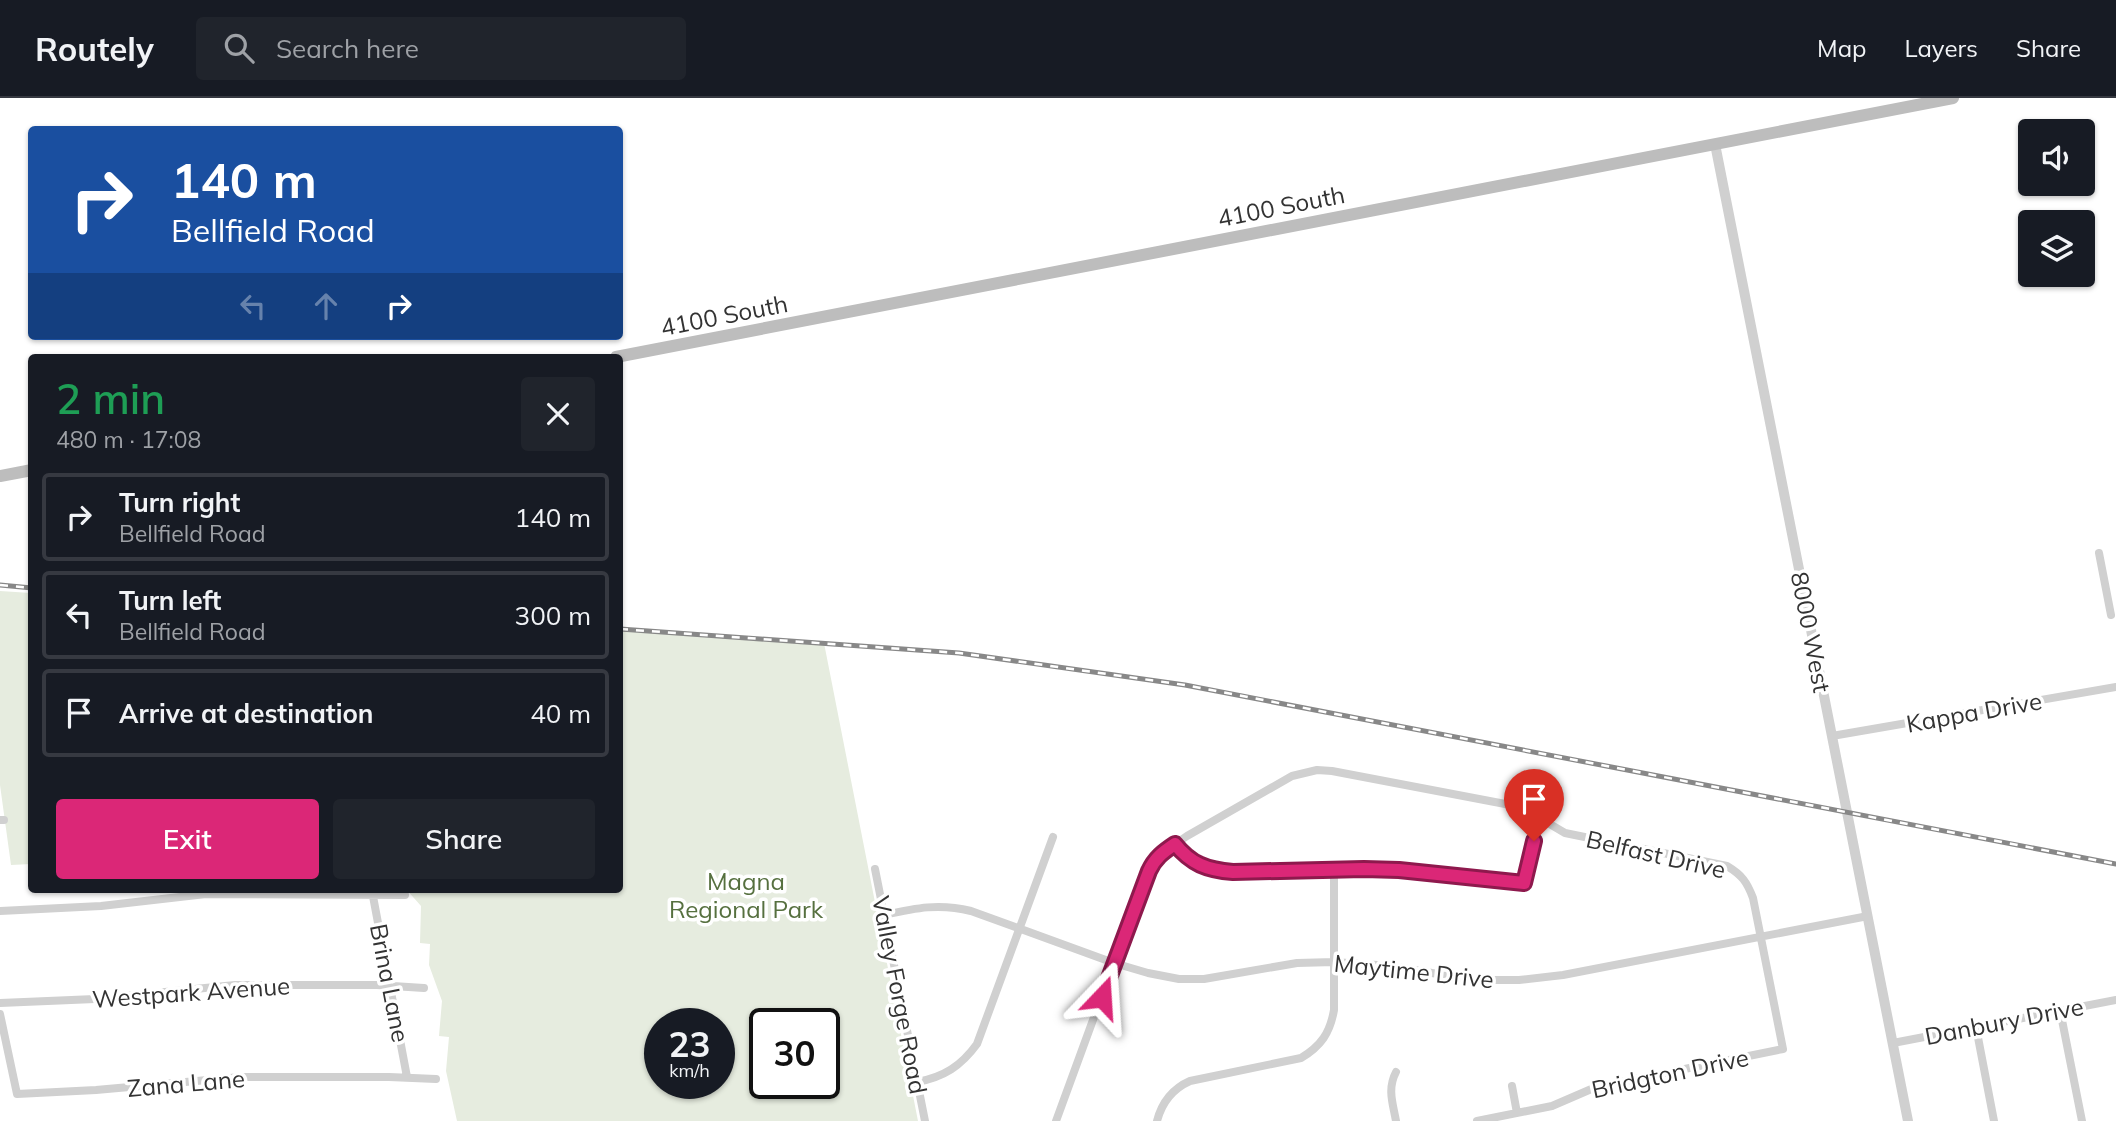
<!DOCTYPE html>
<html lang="en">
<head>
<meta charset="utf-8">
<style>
  body { margin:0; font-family:Mulish,sans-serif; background:#20242c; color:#f1f3f6; height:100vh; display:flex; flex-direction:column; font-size:26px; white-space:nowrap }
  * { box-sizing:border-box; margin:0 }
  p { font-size:23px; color:#9ea1a6 }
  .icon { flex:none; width:38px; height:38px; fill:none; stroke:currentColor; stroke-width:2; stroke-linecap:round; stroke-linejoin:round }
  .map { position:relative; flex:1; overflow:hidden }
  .drawer { position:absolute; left:28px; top:256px; width:595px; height:539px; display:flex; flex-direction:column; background:#171b24; border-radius:7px; box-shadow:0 2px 5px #0004 }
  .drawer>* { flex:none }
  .banner { position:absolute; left:28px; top:28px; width:595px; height:214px; border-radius:7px; box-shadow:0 2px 5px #0004; background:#1a4fa0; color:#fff; overflow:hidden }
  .buttons { position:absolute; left:2018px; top:21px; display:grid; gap:14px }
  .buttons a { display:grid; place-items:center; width:77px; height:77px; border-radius:7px; background:#171b24; box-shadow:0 2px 5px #0004; font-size:35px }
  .speed { position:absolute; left:644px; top:910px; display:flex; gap:14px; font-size:35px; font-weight:700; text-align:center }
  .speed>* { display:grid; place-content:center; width:91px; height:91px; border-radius:50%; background:#171b24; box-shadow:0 2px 5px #0004; line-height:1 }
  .speed small { font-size:18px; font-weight:400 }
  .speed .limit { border:4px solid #111; border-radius:10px; background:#fff; color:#111 }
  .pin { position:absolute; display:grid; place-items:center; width:60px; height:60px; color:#fff; margin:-72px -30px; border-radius:50% 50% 50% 0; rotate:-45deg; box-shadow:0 0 7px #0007 }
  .pin .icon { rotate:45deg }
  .me { position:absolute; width:77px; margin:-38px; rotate:20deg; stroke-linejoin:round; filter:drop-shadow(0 0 5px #0008) }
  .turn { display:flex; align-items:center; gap:24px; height:147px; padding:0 28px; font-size:32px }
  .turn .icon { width:91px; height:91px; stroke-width:2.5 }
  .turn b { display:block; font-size:49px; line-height:60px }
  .lanes { display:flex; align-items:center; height:66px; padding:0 28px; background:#0003; justify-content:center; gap:35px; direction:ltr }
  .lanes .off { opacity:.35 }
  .round { display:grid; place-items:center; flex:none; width:74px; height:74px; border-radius:7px; background:#20242c }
  .head { display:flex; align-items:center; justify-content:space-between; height:119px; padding:0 28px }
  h1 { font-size:42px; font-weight:600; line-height:52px; color:#1e9e55 }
  .action { display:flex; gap:14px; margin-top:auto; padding:14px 28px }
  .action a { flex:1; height:80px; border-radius:7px; background:#db2777; color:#fff; font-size:28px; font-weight:600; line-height:80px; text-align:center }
  .action a+a { background:#20242c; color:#f1f3f6 }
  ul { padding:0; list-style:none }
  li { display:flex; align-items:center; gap:21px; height:88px; margin:0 14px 10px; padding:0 14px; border:4px solid #363941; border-radius:7px }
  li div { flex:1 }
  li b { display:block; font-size:26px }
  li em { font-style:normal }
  header { display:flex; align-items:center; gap:42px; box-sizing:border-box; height:98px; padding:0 35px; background:#171b24; border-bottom:2px solid #363941 }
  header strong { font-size:33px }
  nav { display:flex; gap:38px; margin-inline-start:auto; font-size:24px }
  .search { width:490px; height:63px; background:#20242c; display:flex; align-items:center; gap:18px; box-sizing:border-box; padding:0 24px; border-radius:7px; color:#9ea1a6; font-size:26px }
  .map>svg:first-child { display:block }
  .green { fill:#e6ecdf; fill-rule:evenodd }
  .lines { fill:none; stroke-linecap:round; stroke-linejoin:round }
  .minor { stroke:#d0d0d0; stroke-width:8 }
  .tertiary { stroke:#d0d0d0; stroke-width:10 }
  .secondary { stroke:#bdbdbd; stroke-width:12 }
  .rail-casing { stroke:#888; stroke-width:5 }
  .rail { stroke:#fff; stroke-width:2.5; stroke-dasharray:8; stroke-linecap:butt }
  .route-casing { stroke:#8e194d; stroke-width:18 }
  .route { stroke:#db2777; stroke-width:12 }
  .labels { text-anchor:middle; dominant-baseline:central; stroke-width:7; stroke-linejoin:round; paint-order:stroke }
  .street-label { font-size:24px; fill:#333; stroke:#fff }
  .park-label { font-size:24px; fill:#56703f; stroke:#fff }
</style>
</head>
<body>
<header>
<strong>Routely</strong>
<div class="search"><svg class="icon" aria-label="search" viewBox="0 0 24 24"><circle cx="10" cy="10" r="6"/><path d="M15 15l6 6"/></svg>Search here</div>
<nav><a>Map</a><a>Layers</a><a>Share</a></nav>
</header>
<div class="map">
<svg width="2116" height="1023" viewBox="0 0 2116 1023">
  <rect width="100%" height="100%" fill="#fff"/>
  <path class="green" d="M0 493 31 495V766L11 767 0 687Z
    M620 531 824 545 918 1023H457L446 973 449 939 439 938 442 903 429 867 430 846 420 845 421 808 406 791H620ZM660 926H719V985H660ZM765 926H824V985H765Z"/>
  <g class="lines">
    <path class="minor" d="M2099 455 2111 517
      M1832 638 2116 589
      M0 722H4
      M1175 746C1191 766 1208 772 1233 774L1364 770 1399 771 1524 785 1539 720
      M875 771 925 1023
      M372 793 407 979
      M0 813 101 808 206 796 405 797
      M884 817C916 810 939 805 971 813L1114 865 1148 875 1179 881H1204L1297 865 1334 864 1392 868 1472 882H1519L1563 877 1868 818
      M0 905 95 901 235 887H377L424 890
      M2060 912 2082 1023
      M0 916 17 996 96 992 241 979H389L436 981
      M1976 929 1994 1023
      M1893 945 2116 902
      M1396 974C1387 991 1393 1006 1396 1023
      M917 984C944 979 961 968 977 946L1053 739
      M1512 988 1517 1015
      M1056 1023 1127 829 1154 763 1162 755 1187 738 1292 678 1317 672 1332 673 1521 709 1565 735 1727 768C1742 777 1747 784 1753 800L1783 951 1596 989 1552 1008 1477 1023
      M1157 1023C1162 1004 1172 991 1190 983L1301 960C1321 948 1330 935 1334 912V772"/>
    <path class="tertiary" d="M1715 46 1908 1023"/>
    <path class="secondary" d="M616 259 1953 0
      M0 378 32 372"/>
    <g class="rail-casing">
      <path id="rail" d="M0 487 32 490
        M620 531 959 555 1185 587 2116 766"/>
    </g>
    <use href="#rail" class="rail"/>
  </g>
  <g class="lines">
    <g class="route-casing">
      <path id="route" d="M1102 899 1149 773C1155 760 1163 754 1175 746 1191 766 1207 772 1233 774L1364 771 1399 772 1524 785 1534 743"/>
    </g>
    <use href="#route" class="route"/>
  </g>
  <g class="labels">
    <g class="street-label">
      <text transform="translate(1281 108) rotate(-11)">4100 South</text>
      <text transform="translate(724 217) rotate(-11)">4100 South</text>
      <text transform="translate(1811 534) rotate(79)">8000 West</text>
      <text transform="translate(1974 614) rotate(-10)">Kappa Drive</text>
      <text transform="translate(1656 756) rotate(13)">Belfast Drive</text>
      <text transform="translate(1414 873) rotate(6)">Maytime Drive</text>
      <text transform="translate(390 885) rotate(79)">Brina Lane</text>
      <text transform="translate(191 894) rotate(-4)">Westpark Avenue</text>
      <text transform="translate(900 897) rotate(79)">Valley Forge Road</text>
      <text transform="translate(2004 923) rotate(-11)">Danbury Drive</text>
      <text transform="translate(1670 975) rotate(-12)">Bridgton Drive</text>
      <text transform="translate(186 985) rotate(-5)">Zana Lane</text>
    </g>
    <g class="park-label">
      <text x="746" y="783">Magna<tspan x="746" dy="28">Regional Park</tspan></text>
    </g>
  </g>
</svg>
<div class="buttons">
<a><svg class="icon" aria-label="sound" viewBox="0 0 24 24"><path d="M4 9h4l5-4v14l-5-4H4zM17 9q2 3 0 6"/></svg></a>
<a><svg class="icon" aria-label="layers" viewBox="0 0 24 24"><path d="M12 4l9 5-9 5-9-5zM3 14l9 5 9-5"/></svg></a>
</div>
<div class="speed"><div>23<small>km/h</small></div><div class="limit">30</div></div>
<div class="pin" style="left:1534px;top:743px;background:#d93025"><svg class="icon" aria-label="arrive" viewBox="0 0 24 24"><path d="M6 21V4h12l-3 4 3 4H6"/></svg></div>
<svg class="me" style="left:1102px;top:899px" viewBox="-20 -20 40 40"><path d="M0-17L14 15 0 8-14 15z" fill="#db2777" stroke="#fff" stroke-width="4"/></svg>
<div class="banner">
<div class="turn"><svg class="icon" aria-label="right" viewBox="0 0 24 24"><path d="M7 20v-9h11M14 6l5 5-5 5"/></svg><div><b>140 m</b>Bellfield Road</div></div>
<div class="lanes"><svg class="icon off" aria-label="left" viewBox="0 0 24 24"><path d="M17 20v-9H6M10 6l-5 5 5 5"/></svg><svg class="icon off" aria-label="ahead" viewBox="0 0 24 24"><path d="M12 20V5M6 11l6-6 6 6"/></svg><svg class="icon" aria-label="right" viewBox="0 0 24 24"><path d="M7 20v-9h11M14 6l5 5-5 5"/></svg></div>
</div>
<section class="drawer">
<div class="head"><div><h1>2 min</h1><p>480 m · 17:08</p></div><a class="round"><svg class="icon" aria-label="close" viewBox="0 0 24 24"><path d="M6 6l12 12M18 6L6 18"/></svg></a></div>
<ul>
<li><svg class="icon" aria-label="right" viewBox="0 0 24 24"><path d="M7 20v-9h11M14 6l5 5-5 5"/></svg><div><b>Turn right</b><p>Bellfield Road</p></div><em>140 m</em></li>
<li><svg class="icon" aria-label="left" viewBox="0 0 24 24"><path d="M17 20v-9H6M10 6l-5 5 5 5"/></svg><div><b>Turn left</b><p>Bellfield Road</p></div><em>300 m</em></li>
<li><svg class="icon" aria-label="arrive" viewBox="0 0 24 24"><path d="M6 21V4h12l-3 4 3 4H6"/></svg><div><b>Arrive at destination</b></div><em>40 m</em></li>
</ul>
<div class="action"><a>Exit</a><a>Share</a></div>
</section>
</div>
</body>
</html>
